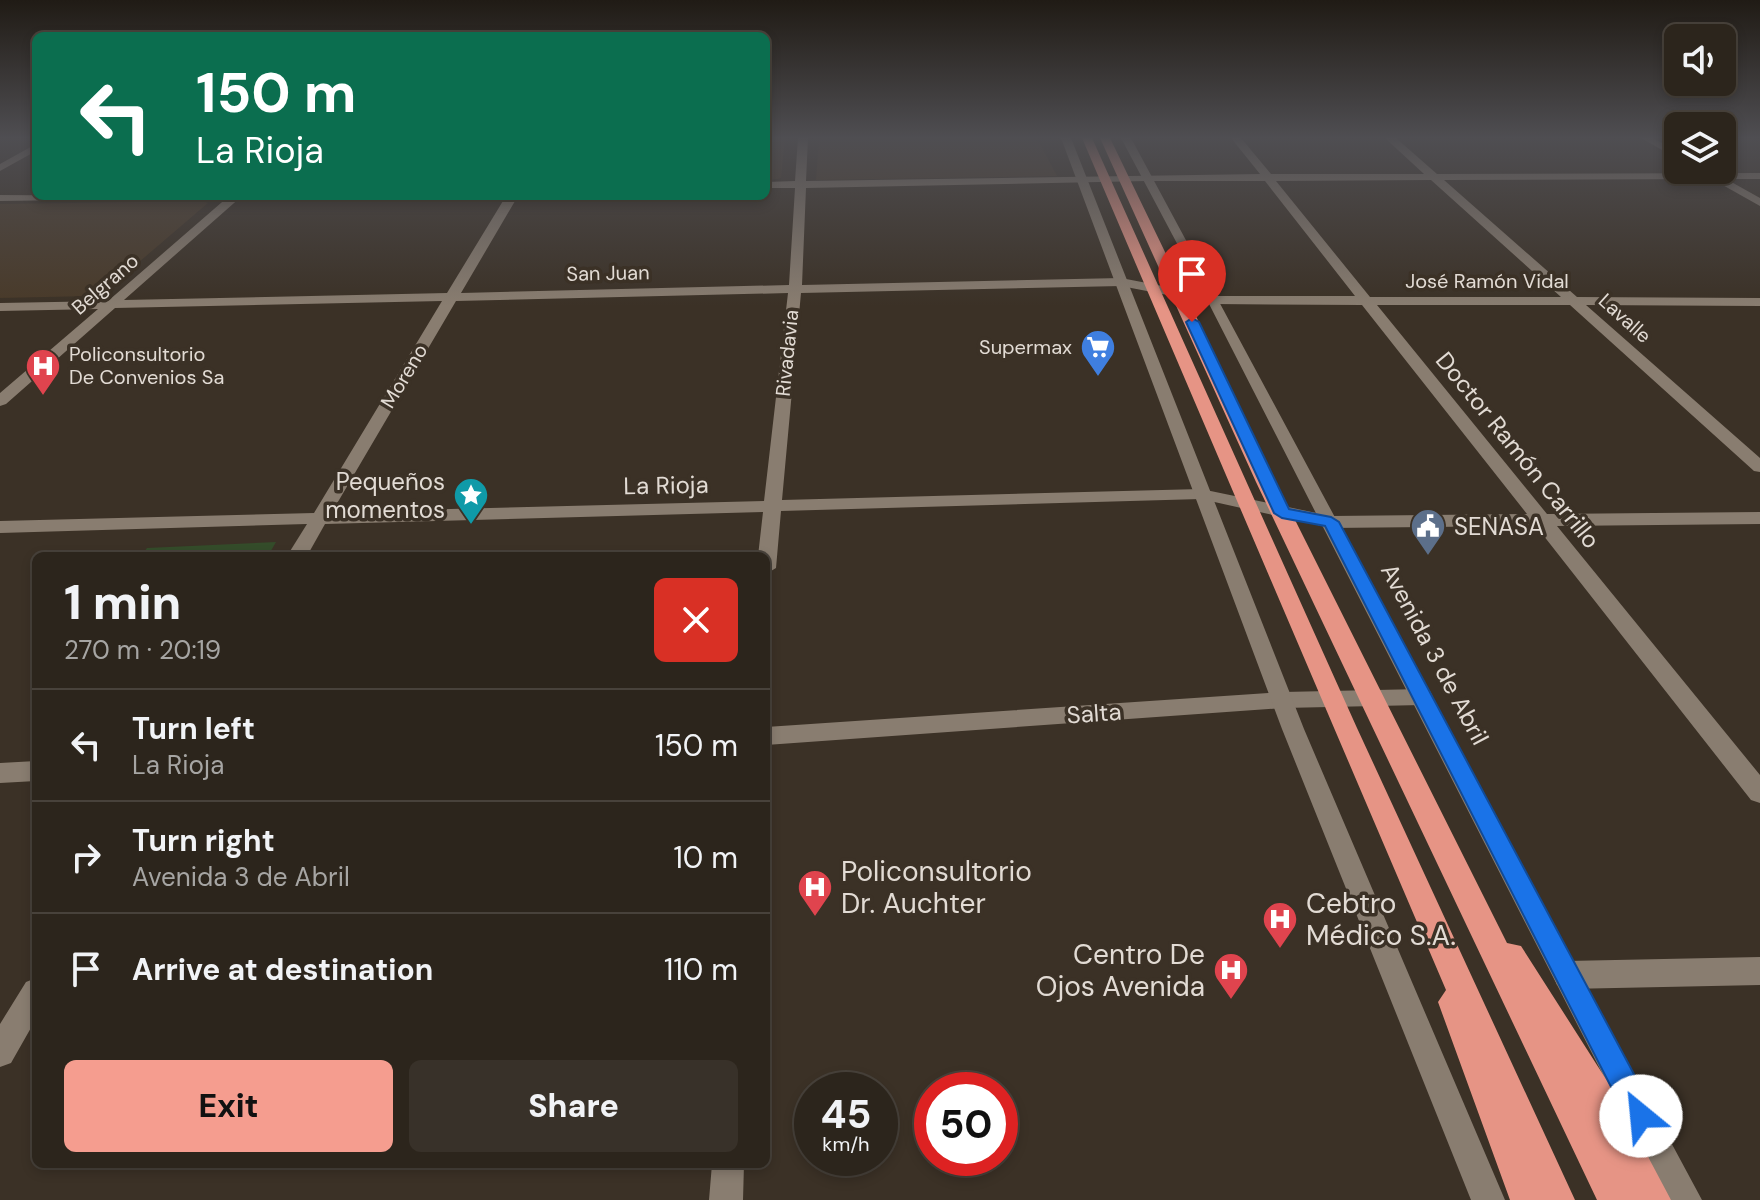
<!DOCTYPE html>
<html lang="en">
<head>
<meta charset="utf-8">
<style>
  body { margin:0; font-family:"DM Sans",sans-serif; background:#383129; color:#f1f3f6; height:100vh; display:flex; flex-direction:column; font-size:30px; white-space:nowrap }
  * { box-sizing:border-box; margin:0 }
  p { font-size:26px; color:#a6a5a3 }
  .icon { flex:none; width:44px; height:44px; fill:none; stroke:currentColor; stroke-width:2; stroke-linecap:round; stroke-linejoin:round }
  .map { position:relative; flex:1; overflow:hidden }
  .details { position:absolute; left:32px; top:552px; width:738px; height:616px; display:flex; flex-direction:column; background:#2c251c; border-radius:12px; box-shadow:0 4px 12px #0003,0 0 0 2px #48423b }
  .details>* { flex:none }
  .guide { position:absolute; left:32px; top:32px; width:738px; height:168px; border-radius:12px; box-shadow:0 4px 12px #0003,0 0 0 2px #48423b; background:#0b6e4f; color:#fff; overflow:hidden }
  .fabs { position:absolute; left:1664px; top:24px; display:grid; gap:16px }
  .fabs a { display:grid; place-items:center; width:72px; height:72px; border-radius:12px; background:#2c251c; box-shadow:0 4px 12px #0003,0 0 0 2px #48423b; font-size:40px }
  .speed { position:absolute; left:794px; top:1072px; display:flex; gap:16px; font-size:40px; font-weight:700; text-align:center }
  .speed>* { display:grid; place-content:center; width:104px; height:104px; border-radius:50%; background:#2c251c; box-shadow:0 4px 12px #0003,0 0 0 2px #48423b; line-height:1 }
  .speed small { font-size:20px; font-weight:400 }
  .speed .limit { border:12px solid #d22; background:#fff; color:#111 }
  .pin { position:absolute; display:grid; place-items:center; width:68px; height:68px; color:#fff; margin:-82px -34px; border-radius:50% 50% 50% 0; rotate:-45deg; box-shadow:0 0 8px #0007 }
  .pin .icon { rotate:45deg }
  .me { position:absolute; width:88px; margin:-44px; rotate:332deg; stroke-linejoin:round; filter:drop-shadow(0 0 6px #0008) }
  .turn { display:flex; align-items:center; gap:28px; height:168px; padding:0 32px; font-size:36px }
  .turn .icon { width:104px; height:104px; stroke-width:2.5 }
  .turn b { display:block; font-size:56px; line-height:68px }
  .round { display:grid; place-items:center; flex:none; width:84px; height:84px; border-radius:12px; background:#383129 }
  .overview { display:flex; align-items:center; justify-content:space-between; height:136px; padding:0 32px }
  h1 { font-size:48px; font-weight:800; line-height:60px }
  .primary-button { display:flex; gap:16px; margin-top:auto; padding:16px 32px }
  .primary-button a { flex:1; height:92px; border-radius:12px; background:#f59d8f; color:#111; font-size:32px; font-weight:800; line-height:92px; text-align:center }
  .primary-button a+a { background:#383129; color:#f1f3f6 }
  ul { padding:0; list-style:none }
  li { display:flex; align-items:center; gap:24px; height:112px; padding:0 32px; border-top:2px solid #48423b }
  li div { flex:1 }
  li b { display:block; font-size:30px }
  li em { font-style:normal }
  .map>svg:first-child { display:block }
  .built { fill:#493a29 }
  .green { fill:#344c2a }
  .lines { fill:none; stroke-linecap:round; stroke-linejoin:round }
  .minor { fill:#897d70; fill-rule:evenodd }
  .secondary { fill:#897d70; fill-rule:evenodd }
  .trunk { fill:#e69485; fill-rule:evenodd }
  .route { fill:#1a73e8; stroke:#114b97; stroke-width:2 }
  .labels { text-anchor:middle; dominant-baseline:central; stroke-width:7; stroke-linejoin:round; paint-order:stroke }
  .far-street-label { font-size:20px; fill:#e2dbd4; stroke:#3b3126 }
  .far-poi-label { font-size:20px; fill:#e2dbd4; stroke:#3b3126; text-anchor:end }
  .street-label { font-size:24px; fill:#e2dbd4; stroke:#3b3126 }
  .poi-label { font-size:24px; fill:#e2dbd4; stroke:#3b3126; text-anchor:end }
  .near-poi-label { font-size:28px; fill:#e2dbd4; stroke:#3b3126; text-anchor:start }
</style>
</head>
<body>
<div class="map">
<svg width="1760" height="1200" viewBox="0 0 1760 1200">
  <rect width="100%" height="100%" fill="#3b3126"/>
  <path class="built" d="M766 138H785L781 178 778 179 766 180Z
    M819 138H1037L1057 176 816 180Z
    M201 201 208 203 104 292 92 296 0 298V204Z"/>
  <path class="green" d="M276 542 268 556H141L147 548Z"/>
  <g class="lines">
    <path class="minor" d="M798 138H808L806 181 1260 174 1231 138H1241L1271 174H1424L1385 138H1396L1437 174 1760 173V179H1726L1760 198V206L1712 179 1444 180 1577 297 1760 298V306L1586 305 1760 458V472L1754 471 1570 305H1377L1547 514 1760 512V524L1557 526 1760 775V803L1751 800 1536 526 1331 528 1201 499 781 511 776 568 766 574V556H758L763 512 325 524 307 556H287L307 524 0 533V521L314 513 442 301 115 308 6 404 0 406V393L98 309 0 311V303L108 301 229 196H242L124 300 447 293 506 196H518L461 293 789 285 795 188H766V182L795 181ZM1431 180 1561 297H1370L1276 181ZM1146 181H1265L1355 296H1214L1121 278 802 285 806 188ZM1121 286 1214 304 1362 305 1527 514 1331 516 1201 489 782 500 801 293ZM788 293 764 501 332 512 456 301Z
      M1641 138H1653L1678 152V159Z
      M36 144V151L0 171V164Z
      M0 195 148 196 142 199 0 201Z
      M1422 689 1430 691 1433 697 1430 703 1422 705 1283 708 766 745V727L1283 692Z
      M36 761V781L0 783V763Z
      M1760 957V985L1567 989 1557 985 1553 975 1557 965 1567 961Z
      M36 978V1019L11 1063 0 1067V1024L26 982Z
      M712 1164H744L743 1200H709Z"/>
    <path class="secondary" d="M1061 138H1071L1304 729 1505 1200H1471L1282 729Z
      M1121 138H1131L1702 1200H1667L1207 300Z"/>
    <path class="trunk" d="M1082 138H1092L1357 728 1575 1200H1510L1438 1002 1446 990Z
      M1100 138H1110L1276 482 1507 943 1521 946 1611 1087 1671 1200H1597L1256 482Z"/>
  </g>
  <linearGradient id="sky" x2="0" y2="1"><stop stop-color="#201b15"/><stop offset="0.45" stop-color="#4f4e52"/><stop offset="1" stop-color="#4f4e52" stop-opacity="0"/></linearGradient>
  <rect width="1760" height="306" fill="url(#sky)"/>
  <path class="route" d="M1192 318 1199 322 1289 509 1331 517 1339 522 1651 1106 1655 1116 1651 1126 1641 1130 1631 1126 1325 526 1282 518 1274 513 1186 322Z"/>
  <defs>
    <g id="supermarket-pin" transform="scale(1.8)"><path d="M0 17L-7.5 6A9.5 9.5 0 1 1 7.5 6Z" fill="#3f7fe0" stroke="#3b3126"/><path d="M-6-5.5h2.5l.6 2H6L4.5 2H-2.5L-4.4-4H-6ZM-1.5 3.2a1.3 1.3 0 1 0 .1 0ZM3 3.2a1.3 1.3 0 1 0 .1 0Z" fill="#fff"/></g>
    <g id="hospital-pin" transform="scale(1.8)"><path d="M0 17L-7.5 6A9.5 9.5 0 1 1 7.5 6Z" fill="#e0444e" stroke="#3b3126"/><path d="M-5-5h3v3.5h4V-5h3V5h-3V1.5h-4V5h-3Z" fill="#fff"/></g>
    <g id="sight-pin" transform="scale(1.8)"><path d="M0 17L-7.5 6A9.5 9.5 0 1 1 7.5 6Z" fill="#0f9aa8" stroke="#3b3126"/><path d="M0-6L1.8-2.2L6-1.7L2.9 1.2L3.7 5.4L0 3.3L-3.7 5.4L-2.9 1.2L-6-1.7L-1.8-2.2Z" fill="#fff"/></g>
    <g id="civic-pin" transform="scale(1.8)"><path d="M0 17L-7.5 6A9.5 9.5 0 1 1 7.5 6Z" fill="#5c6f8a" stroke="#3b3126"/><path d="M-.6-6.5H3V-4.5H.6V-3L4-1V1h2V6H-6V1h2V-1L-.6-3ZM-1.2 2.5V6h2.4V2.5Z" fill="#fff"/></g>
  </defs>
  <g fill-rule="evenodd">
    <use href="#supermarket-pin" x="1098" y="347"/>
    <use href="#hospital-pin" x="43" y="366"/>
    <use href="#sight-pin" x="471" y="495"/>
    <use href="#civic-pin" x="1428" y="526"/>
    <use href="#hospital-pin" x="815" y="887"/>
    <use href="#hospital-pin" x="1280" y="919"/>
    <use href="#hospital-pin" x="1231" y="970"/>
  </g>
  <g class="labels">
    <g class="far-street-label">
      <text transform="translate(608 273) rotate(-1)">San Juan</text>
      <text x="1487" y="281">José Ramón Vidal</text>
      <text transform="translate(105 284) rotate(-41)">Belgrano</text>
      <text transform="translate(1625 318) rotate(42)">Lavalle</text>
      <text transform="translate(787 353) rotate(-84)">Rivadavia</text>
      <text transform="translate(404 376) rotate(-59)">Moreno</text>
    </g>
    <g class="far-poi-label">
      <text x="1072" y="347">Supermax</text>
      <text x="69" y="354" text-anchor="start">Policonsultorio<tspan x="69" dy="23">De Convenios Sa</tspan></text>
    </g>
    <g class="street-label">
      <text transform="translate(1518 450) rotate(51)">Doctor Ramón Carrillo</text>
      <text transform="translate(666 485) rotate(-1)">La Rioja</text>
      <text transform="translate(1435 654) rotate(62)">Avenida 3 de Abril</text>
      <text transform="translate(1094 713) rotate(-4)">Salta</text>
    </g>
    <g class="poi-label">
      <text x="445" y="481">Pequeños<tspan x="445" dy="28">momentos</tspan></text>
      <text x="1454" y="526" text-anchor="start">SENASA</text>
    </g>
    <g class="near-poi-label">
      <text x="841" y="871">Policonsultorio<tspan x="841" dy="32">Dr. Auchter</tspan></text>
      <text x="1306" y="903">Cebtro<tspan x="1306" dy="32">Médico S.A.</tspan></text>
      <text x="1205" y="954" text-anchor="end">Centro De<tspan x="1205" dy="32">Ojos Avenida</tspan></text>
    </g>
  </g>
</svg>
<div class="fabs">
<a><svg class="icon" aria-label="sound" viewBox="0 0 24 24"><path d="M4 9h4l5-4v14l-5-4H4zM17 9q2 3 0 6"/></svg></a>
<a><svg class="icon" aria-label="layers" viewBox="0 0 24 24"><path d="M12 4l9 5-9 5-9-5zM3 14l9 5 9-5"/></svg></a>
</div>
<div class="speed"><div>45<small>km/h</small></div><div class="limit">50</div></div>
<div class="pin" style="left:1192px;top:322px;background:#d93025"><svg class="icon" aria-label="arrive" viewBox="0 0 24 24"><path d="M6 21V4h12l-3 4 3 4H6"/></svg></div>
<svg class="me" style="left:1641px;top:1116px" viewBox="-20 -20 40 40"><circle r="19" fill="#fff"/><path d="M0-13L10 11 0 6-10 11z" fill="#1a73e8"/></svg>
<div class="guide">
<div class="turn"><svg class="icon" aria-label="left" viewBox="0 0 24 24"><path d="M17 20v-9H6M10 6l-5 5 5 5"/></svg><div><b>150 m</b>La Rioja</div></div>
</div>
<section class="details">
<div class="overview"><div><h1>1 min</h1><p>270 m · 20:19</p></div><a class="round" style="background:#d93025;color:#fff"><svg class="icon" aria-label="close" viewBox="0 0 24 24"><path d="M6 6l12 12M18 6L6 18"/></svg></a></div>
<ul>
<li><svg class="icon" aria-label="left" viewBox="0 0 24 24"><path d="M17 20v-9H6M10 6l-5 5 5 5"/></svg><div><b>Turn left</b><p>La Rioja</p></div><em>150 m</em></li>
<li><svg class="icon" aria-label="right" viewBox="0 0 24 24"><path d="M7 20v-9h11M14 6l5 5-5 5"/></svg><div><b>Turn right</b><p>Avenida 3 de Abril</p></div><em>10 m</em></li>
<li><svg class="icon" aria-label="arrive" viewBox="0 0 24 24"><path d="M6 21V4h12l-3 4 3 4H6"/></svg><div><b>Arrive at destination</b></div><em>110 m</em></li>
</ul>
<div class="primary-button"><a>Exit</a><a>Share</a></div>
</section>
</div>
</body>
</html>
